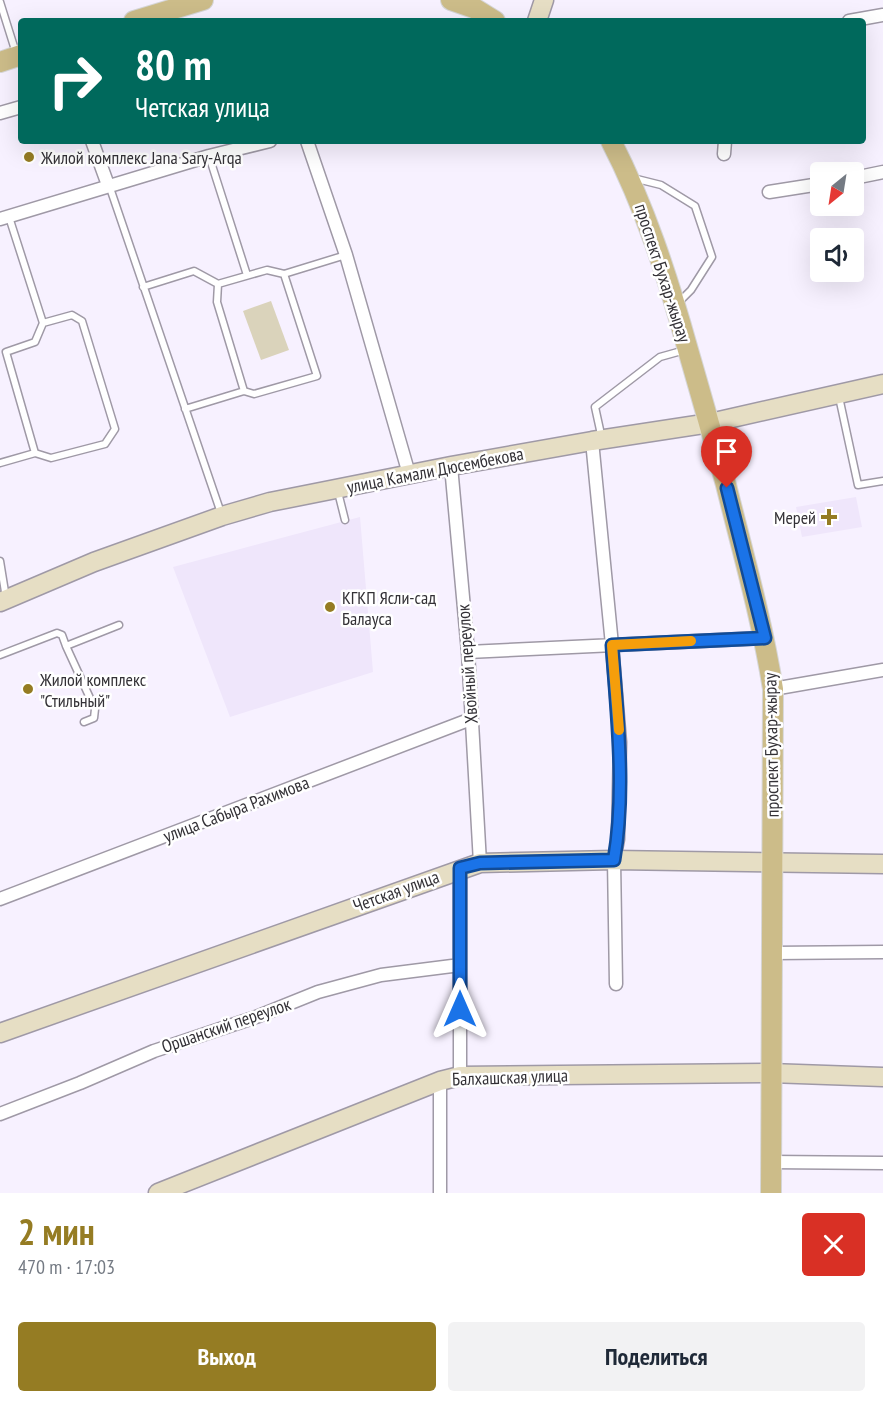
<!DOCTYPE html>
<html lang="ru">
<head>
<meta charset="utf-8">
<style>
  body { margin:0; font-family:"PT Sans Narrow",sans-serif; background:#f2f2f3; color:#1f2937; height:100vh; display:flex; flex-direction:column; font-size:22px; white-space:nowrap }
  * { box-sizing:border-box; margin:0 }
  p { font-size:20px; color:#747a83 }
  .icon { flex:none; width:33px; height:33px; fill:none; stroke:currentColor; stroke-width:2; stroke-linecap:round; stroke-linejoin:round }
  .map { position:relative; height:1193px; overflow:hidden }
  .side { display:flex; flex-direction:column; background:#fff; flex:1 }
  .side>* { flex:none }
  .guide { position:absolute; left:18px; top:18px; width:848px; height:126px; border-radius:6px; box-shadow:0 6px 24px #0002; background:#00695c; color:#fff; overflow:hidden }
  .needle { width:39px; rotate:210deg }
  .tools { position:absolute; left:810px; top:162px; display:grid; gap:12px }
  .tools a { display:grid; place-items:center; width:54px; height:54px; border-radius:6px; background:#fff; box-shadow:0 6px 24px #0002; font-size:30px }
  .pin { position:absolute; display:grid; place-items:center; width:51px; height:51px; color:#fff; margin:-62px -26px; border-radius:50% 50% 50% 0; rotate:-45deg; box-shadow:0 0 6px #0007 }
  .pin .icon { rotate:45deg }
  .me { position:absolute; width:66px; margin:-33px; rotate:0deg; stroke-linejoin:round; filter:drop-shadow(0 0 4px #0008) }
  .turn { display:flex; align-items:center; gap:21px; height:126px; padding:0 18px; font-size:27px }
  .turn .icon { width:78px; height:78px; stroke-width:2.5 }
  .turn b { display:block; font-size:42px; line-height:51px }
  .round { display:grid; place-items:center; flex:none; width:63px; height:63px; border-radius:6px; background:#f2f2f3 }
  .overview { display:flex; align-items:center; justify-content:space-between; height:102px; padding:0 18px }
  h1 { font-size:36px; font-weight:600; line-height:45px; color:#957c23 }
  .button { display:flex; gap:12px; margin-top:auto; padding:12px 18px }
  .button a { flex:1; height:69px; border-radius:6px; background:#957c23; color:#fff; font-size:24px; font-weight:600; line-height:69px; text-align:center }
  .button a+a { background:#f2f2f3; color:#1f2937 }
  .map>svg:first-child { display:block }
  .built { fill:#efe6fb }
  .green { fill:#dad3bb }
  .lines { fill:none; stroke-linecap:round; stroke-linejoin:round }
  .lane-casing { stroke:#9f99a6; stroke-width:9 }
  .street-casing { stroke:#9f99a6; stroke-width:15 }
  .secondary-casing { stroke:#9f99a6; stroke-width:21 }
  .primary-casing { stroke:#d6d6d7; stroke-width:22 }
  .lane { stroke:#fff; stroke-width:6 }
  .street { stroke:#fff; stroke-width:12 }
  .secondary { stroke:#e6dec4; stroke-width:18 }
  .primary { stroke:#ccbc89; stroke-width:20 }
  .route-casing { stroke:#114b97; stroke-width:15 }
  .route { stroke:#1a73e8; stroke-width:10 }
  .slow { stroke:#f59e0b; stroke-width:10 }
  .poi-dot { fill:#957c23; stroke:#fff; stroke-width:2 }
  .labels { text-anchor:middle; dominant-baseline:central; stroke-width:5; stroke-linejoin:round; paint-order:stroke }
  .poi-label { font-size:18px; fill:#333136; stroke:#fff; text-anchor:start }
  .street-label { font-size:18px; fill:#333136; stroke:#fff }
</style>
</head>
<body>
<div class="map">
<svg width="883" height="1193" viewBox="0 0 883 1193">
  <rect width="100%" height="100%" fill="#f7f1ff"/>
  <path class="built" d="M856 497 862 527 802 537 796 507Z
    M360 517 373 672 230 717 173 567Z"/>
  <path class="green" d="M271 301 289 350 261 360 243 311Z"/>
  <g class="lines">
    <g class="lane-casing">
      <path id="lane" d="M0 2 16 53
        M209 156 247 275
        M633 178 661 185 695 206 712 257 691 290 679 302
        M109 185 221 513
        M9 217 43 323 72 315 82 321 115 429 105 444 51 458 35 453 6 352 35 342 43 323
        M284 274 346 255
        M143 287 194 271 218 284
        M839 397 858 485 883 481
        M185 409 244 391 254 394 317 376 284 274 267 270 218 284 217 302 244 391
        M602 439 595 407 660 357 685 350
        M0 463 35 453
        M338 492 345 520
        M0 561 6 598
        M66 646 95 709 94 718 84 722
        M0 655 57 633 62 635 66 646 119 625"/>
    </g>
    <g class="street-casing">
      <path id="street" d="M849 21 883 15
        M0 113 21 107
        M92 141 108 185
        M307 141 346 255 409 474
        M724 154 725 141
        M854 178 883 172
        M769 192 820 184
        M0 219 209 156 270 141
        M592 441 612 645 620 742 618 839 614 860 616 984
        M451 466 468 652 480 863
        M468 652 764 638
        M773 689 883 670
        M460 868V1076
        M0 899 471 719
        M773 953 883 952
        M440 1081V1193
        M0 1114 80 1083 154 1051 256 1017 318 992 381 975 460 965
        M770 1162 883 1163"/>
    </g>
    <g class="secondary-casing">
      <path id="secondary" d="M537 21 544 0
        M0 602 94 562 222 516 270 502 451 466 592 441 710 423 883 384
        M0 1033 480 863 614 860 883 864
        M158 1193 440 1081 460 1076 770 1073 883 1077"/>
    </g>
    <g class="primary-casing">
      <path id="primary" d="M451 0 474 8 495 21
        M134 21 203 0
        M0 62 21 55
        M611 141C645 207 668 278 688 350 701 395 714 440 726 485 743 553 762 620 773 689L771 1193"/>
    </g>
    <use href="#lane" class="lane"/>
    <use href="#street" class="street"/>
    <use href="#secondary" class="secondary"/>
    <use href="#primary" class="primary"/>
  </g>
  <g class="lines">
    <g class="route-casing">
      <path id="route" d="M460 1009V868L480 863 614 860C626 790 617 716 612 645L765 638 727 488"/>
    </g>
    <use href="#route" class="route"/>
    <path class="slow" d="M619 730 612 645 691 641"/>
  </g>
  <g class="poi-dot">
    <circle cx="29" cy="157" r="6"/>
    <path d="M826 508h6v6h6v6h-6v6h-6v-6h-6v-6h6z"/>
    <circle cx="330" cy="607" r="6"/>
    <circle cx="28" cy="689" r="6"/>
  </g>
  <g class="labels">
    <g class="poi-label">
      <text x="41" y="157">Жилой комплекс Jana Sary-Arqa</text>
      <text x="816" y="517" text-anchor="end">Мерей</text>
      <text x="342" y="597">КГКП Ясли-сад<tspan x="342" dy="21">Балауса</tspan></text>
      <text x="40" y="679">Жилой комплекс<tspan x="40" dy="21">"Стильный"</tspan></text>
    </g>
    <g class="street-label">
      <text transform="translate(663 273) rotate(72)">проспект Бухар-жырау</text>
      <text transform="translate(435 470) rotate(-11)">улица Камали Дюсембекова</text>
      <text transform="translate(467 664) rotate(-94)">Хвойный переулок</text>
      <text transform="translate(771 745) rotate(-91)">проспект Бухар-жырау</text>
      <text transform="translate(236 809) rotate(-21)">улица Сабыра Рахимова</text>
      <text transform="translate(396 891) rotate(-20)">Четская улица</text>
      <text transform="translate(226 1025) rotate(-19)">Оршанский переулок</text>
      <text transform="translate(510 1077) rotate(-2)">Балхашская улица</text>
    </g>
  </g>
</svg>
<div class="tools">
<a><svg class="needle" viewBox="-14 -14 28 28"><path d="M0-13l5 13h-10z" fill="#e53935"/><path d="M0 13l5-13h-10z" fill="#747a83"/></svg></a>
<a><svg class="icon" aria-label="sound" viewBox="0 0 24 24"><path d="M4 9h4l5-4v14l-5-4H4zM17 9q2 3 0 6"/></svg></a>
</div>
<div class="pin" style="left:727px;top:488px;background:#d93025"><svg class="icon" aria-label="arrive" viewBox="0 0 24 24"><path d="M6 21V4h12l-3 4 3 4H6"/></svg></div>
<svg class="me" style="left:460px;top:1009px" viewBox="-20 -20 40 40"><path d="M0-17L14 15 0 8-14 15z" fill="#1a73e8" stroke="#fff" stroke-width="4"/></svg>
<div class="guide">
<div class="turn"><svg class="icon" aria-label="right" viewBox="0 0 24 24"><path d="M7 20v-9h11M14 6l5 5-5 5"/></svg><div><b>80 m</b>Четская улица</div></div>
</div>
</div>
<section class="side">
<div class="overview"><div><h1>2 мин</h1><p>470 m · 17:03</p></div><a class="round" style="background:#d93025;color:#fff"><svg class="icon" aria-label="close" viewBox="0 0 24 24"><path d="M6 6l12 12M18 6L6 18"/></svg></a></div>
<div class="button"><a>Выход</a><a>Поделиться</a></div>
</section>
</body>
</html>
